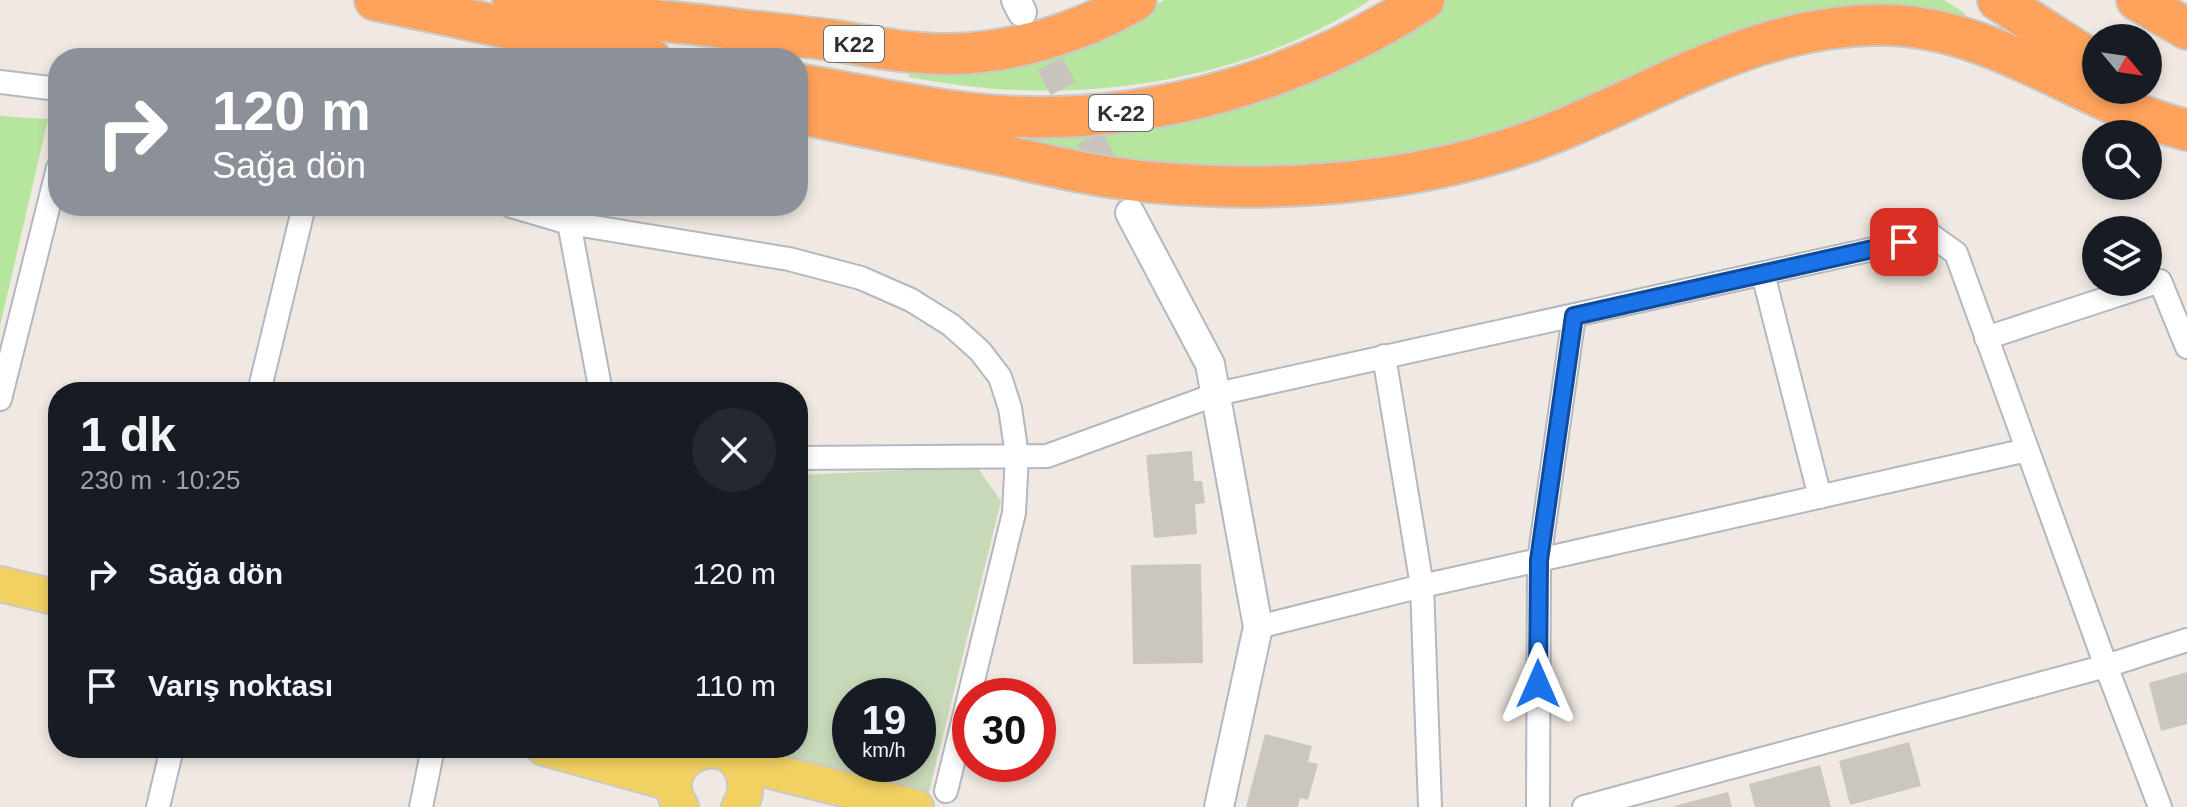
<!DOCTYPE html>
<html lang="tr">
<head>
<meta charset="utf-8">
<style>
  body { margin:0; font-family:Arial,sans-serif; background:#242831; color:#f1f3f6; height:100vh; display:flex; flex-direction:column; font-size:30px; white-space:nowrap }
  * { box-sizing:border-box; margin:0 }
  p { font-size:26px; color:#9ea1a6 }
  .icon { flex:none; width:44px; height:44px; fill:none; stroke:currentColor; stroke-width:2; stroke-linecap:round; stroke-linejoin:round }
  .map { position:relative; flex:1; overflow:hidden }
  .panel { position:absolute; left:48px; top:382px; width:760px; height:376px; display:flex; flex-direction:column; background:#171b24; border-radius:32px; box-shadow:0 4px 12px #0003 }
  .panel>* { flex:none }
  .banner { position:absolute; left:48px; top:48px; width:760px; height:168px; border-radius:32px; box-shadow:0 4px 12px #0003; background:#8c9099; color:#fff; overflow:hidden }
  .needle { width:52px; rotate:119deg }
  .fabs { position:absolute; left:2082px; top:24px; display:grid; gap:16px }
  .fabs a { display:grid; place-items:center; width:80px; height:80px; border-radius:50%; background:#171b24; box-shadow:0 4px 12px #0003; font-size:40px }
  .speed { position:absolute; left:832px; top:678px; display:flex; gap:16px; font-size:40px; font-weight:700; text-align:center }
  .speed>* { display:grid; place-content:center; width:104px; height:104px; border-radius:50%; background:#171b24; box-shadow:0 4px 12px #0003; line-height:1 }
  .speed small { font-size:20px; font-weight:400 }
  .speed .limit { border:12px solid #d22; background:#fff; color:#111 }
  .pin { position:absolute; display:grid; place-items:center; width:68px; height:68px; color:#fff; margin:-34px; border-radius:16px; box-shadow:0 4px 12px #0006 }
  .me { position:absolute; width:88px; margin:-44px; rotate:0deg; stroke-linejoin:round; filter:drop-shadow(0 0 6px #0008) }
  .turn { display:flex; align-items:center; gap:28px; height:168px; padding:0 32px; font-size:36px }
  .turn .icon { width:104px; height:104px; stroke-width:2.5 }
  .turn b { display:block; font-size:56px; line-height:68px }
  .round { display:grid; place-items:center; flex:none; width:84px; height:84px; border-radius:42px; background:#242831 }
  .summary { display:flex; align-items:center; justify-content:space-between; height:136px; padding:0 32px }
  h1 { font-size:48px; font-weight:800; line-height:60px }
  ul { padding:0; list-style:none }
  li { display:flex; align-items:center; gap:24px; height:112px; padding:0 32px }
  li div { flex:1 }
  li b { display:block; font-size:30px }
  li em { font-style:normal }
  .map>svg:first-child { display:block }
  .green { fill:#b6e59e }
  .cemetery { fill:#c8d9b8; fill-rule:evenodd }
  .building { fill:#cbc7bf }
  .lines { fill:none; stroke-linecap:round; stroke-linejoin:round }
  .tertiary-tunnel { stroke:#c8c4bd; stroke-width:28; stroke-dasharray:28 14; stroke-linecap:butt }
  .minor-casing { stroke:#b4b7c1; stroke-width:26 }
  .tertiary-casing { stroke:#b4b7c1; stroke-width:32 }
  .primary-casing { stroke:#c9c9c9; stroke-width:38 }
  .motorway-casing { stroke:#c9c9c9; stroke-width:44 }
  .minor { stroke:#fff; stroke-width:22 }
  .tertiary { stroke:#fff; stroke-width:28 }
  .primary { stroke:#f2d163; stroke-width:34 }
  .motorway { stroke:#ffa35c; stroke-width:40 }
  .route-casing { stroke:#114b97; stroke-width:20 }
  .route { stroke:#1a73e8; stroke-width:14 }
  .labels { text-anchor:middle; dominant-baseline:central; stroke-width:6; stroke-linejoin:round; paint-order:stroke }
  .shield { fill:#fff; stroke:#6d6d6d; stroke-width:2 }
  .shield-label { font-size:22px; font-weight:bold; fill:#2e2e2e }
</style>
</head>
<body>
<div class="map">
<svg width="2187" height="807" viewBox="0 0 2187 807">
  <rect width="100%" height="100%" fill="#efe9e1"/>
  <path class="green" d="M1164 0H1370C1269 67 1137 95 1018 90 981 89 944 83 908 77L912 71 1121 26Z
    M1447 0H1944L1966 14 1958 24 1920 13 1409 157 1287 170 1162 166 1070 154 824 99 1064 131 1401 30Z
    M0 116 48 119 0 326Z"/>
  <path class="cemetery" d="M977 467 1001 501 928 796 724 748H798V475ZM850 696H918V764H850Z"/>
  <path class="building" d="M1192 451 1194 481H1202L1205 503 1195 504 1197 534 1154 538 1146 455Z
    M1201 564 1203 663 1133 664 1131 565Z
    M2187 672V724L2161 731 2149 683Z
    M1265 734 1312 746 1308 762 1318 764 1308 800 1300 798 1298 807H1246Z
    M1909 742 1921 786 1850 805 1839 761Z
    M1820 765 1831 807H1755L1749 784Z
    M1728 792 1732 807H1675L1674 806Z"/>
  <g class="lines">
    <path class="tertiary-tunnel" d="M1030 27 1116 187"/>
    <g class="minor-casing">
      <path id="minor" d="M0 82 58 89
        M511 206 569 223 601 392
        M569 223 789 259 861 278 911 300 951 325 980 351 1000 377 1010 408 1017 455 1014 513 946 791
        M1763 274 1820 497
        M1986 338 2160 281 2187 347
        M1384 356 1422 586 1430 807
        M259 392 304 206
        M0 399 58 168
        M798 458 1047 456 1217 394 1932 236 1956 253 2106 666 2187 640
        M1258 627 1422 586 1539 560 1574 316
        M158 807 172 748
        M421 807 433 748
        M1538 807 1539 560 2027 450
        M1584 807 2106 666 2160 807"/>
    </g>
    <g class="tertiary-casing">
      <path id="tertiary" d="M1016 0 1022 12
        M1130 213 1210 364 1258 627 1219 807"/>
    </g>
    <g class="primary-casing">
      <path id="primary" d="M0 584 58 598
        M544 748 674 784
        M644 748 687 759
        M738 763 916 807
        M681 807C650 758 731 725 744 777 747 788 745 798 739 807"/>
    </g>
    <g class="motorway-casing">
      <path id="motorway" d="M375 0 650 58
        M513 0C586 15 661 20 735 29 767 33 799 36 831 40 869 46 907 54 946 54 1011 54 1080 33 1136 0
        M1998 0 2096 63
        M2137 0 2187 29
        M798 84C865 95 934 112 1002 116 1152 125 1299 81 1424 0
        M798 113C864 127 930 140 997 154 1044 164 1091 176 1139 181 1258 193 1385 187 1499 152 1633 112 1743 21 1888 25 1998 28 2084 104 2187 130"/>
    </g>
    <use href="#minor" class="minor"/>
    <use href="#tertiary" class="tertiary"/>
    <use href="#primary" class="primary"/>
    <use href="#motorway" class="motorway"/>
  </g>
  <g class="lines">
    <g class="route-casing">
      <path id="route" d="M1538 684 1539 560 1574 316 1904 242"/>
    </g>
    <use href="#route" class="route"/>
  </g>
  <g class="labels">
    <g class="shield">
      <rect x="824" y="26" width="60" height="36" rx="6"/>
      <rect x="1089" y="95" width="64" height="36" rx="6"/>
    </g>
    <g class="shield-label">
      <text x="854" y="44">K22</text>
      <text x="1121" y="113">K-22</text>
    </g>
  </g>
</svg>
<div class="fabs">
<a><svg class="needle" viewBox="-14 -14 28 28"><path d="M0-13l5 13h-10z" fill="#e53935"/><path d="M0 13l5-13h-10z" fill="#9ea1a6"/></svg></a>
<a><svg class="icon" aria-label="search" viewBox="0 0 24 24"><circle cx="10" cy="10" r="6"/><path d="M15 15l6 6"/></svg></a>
<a><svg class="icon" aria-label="layers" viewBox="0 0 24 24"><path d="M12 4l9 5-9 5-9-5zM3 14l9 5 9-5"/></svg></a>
</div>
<div class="speed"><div>19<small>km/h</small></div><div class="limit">30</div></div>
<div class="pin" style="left:1904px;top:242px;background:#d93025"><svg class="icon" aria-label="arrive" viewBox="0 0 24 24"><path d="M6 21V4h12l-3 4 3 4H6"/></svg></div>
<svg class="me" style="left:1538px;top:684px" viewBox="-20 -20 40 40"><path d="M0-17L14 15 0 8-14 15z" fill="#1a73e8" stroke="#fff" stroke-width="4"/></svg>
<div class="banner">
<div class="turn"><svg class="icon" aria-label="right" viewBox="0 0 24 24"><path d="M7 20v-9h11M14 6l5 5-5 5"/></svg><div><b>120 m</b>Sağa dön</div></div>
</div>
<section class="panel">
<div class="summary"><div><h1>1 dk</h1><p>230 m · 10:25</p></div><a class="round"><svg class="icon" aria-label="close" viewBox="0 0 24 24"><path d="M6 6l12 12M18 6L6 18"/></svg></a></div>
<ul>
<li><svg class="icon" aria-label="right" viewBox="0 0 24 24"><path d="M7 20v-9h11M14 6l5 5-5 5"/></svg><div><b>Sağa dön</b></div><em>120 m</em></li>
<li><svg class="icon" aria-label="arrive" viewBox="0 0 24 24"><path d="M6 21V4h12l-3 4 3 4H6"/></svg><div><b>Varış noktası</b></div><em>110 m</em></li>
</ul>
</section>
</div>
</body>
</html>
